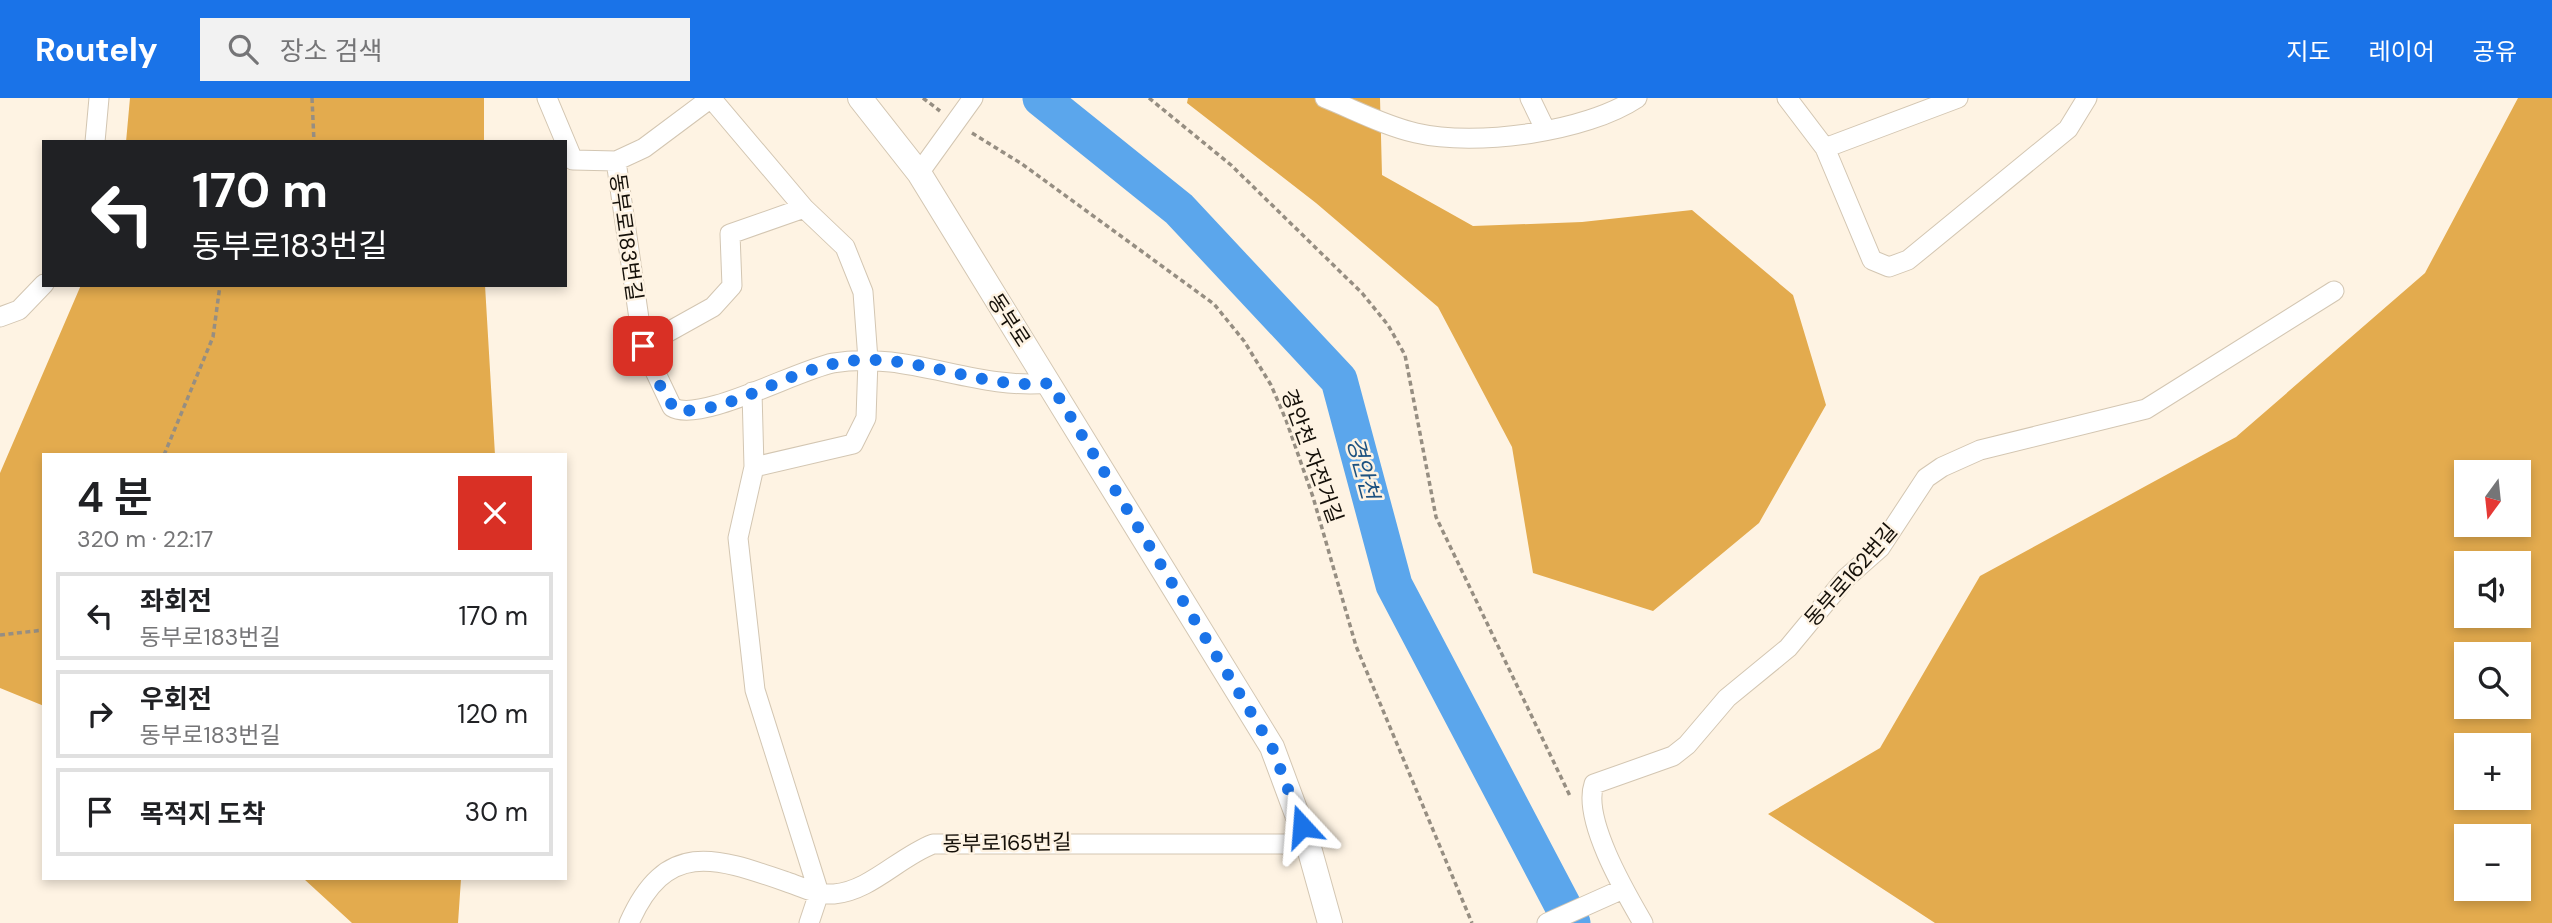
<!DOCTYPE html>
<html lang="ko">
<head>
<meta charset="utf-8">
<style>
  body { margin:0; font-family:"DM Sans","Noto Sans KR",sans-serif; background:#f2f2f2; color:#202124; height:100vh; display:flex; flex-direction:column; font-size:26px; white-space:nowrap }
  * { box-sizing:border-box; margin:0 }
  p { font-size:23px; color:#757577 }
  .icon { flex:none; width:38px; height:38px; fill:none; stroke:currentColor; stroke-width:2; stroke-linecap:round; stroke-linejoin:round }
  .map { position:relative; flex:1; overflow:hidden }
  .drawer { position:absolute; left:42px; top:355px; width:525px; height:427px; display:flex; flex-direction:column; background:#fff; border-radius:0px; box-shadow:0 4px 10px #0003 }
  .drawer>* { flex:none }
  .banner { position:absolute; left:42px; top:42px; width:525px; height:147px; border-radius:0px; box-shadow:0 4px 10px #0003; background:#202124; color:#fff; overflow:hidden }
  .needle { width:46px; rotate:195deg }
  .controls { position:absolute; left:2454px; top:362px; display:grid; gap:14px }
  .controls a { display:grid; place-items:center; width:77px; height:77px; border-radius:0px; background:#fff; box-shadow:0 4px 10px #0003; font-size:35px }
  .pin { position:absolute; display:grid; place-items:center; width:60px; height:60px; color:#fff; margin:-30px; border-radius:14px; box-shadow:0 4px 10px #0006 }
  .me { position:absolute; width:77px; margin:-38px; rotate:341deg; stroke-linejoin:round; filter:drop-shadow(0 0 5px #0008) }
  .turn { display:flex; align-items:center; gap:24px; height:147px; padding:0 35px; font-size:32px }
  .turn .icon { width:91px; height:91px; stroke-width:2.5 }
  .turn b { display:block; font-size:49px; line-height:60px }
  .round { display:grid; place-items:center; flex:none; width:74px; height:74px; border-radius:0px; background:#f2f2f2 }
  .headline { display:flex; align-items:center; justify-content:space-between; height:119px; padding:0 35px }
  h1 { font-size:42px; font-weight:600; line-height:52px }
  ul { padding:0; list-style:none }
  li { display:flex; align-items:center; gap:21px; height:88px; margin:0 14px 10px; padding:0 21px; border:4px solid #e0e0e0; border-radius:0px }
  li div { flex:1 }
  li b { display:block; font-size:26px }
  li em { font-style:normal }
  header { display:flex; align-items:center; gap:42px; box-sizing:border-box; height:98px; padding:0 35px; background:#1a73e8; color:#fff }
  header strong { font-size:33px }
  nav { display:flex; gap:38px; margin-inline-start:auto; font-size:24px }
  .search { width:490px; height:63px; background:#f2f2f2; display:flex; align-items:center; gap:18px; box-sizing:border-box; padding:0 24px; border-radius:0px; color:#757577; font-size:26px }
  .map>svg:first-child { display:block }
  .forest { fill:#e3ab4e; fill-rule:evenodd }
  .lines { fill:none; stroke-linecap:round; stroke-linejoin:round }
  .river { stroke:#5ba6ec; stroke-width:37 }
  .minor-casing { stroke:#d3c6b2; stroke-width:21 }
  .major-casing { stroke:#d3c6b2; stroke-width:26 }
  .path { stroke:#968e82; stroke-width:3.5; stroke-dasharray:5 3.5; stroke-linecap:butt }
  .minor { stroke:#fff; stroke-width:19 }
  .major { stroke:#fff; stroke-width:24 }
  .route { stroke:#1a73e8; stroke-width:12; stroke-dasharray:0 21.6 }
  .labels { text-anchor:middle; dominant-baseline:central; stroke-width:5; stroke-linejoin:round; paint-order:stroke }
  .street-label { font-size:21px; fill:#151009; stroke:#fef3e3 }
  .water-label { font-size:23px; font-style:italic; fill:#1d5180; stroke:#fef3e3 }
</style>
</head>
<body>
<header>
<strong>Routely</strong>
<div class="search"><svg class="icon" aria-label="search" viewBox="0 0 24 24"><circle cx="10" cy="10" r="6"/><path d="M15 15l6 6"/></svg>장소 검색</div>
<nav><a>지도</a><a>레이어</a><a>공유</a></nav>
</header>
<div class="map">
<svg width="2552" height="825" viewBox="0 0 2552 825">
  <rect width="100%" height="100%" fill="#fef3e3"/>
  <path class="forest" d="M130 0H484V44H126Z
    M1188 0H1380L1382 77 1473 128 1582 124 1692 112 1793 197 1826 307 1759 425 1653 513 1533 475 1512 349 1438 209 1316 105 1187 5Z
    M2518 0H2552V825H1935L1768 716 1880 650 1980 478 2236 339 2425 175ZM2518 374V427H2466V374ZM2466 466H2518V518H2466ZM2518 556V609H2466V556ZM2466 648H2518V700H2466ZM2518 738V791H2466V738Z
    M81 187H485L495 357H44V608L0 590V375Z
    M304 781H461L458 825H352Z"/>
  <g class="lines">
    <path class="river" d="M1041 0 1179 111 1339 282 1394 487 1572 825"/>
    <g class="minor-casing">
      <path id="minor" d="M547 0 573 62 616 63
        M711 0 644 50 616 63 643 248 672 309C699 326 797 272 833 265 908 252 975 293 1050 285
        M711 0 804 110 845 149 863 194 868 262 866 320 853 346 754 369
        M1325 0C1355 12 1385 28 1416 35 1476 49 1586 34 1637 0
        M1530 0 1545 31
        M1787 0 1825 50 1872 162 1889 169 1908 162 2068 31 2087 0
        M95 44 99 0
        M1825 50 1958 0
        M919 75 973 0
        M0 219 19 212 44 186
        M643 248 713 209 732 188 730 136 804 110
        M752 294 754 369 738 440 755 592 819 795 809 825
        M629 825C666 741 715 759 787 784 802 789 817 797 834 796 870 793 899 759 933 746H1308
        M1547 825 1623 791
        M1643 825C1625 794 1582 721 1594 686L1673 658 1687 647 1727 600 1788 550 1846 480 1880 450 1926 380 1942 369 1980 352 2146 311 2334 193"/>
    </g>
    <g class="major-casing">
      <path id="major" d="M860 0 919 75 1272 649 1308 746 1330 825"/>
    </g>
    <path class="path" d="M312 0 314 44
      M923 0 940 13
      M1149 0 1231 67 1362 195 1388 227 1405 257 1436 419 1571 700
      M972 35 1022 66 1214 206 1244 243 1271 287 1286 322 1313 399 1356 548 1472 825
      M164 357 213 239 220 187
      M0 537 44 532"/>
    <use href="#minor" class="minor"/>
    <use href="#major" class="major"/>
  </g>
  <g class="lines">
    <path class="route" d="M643 248 666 301 680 314C692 312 705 311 717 308 769 293 813 261 870 262 932 262 987 292 1050 285L1272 649 1302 728"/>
  </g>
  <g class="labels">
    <g class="street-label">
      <text transform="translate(626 139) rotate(82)">동부로183번길</text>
      <text transform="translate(1009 222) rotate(57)">동부로</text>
      <text transform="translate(1312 358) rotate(70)">경안천 자전거길</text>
      <text transform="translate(1851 477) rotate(-49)">동부로162번길</text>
      <text transform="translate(1007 745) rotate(-1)">동부로165번길</text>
    </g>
    <g class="water-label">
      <text transform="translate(1363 370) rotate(75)">경안천</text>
    </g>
  </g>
</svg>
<div class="controls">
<a><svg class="needle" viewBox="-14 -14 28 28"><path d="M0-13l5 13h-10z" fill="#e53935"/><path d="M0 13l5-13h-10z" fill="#757577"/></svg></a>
<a><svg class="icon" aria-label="sound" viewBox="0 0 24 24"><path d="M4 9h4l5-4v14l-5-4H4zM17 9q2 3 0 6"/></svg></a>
<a><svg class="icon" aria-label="search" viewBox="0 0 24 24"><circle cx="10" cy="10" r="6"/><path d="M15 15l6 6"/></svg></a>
<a>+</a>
<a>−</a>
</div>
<div class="pin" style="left:643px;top:248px;background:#d93025"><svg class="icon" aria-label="arrive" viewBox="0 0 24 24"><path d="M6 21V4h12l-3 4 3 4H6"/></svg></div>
<svg class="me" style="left:1302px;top:728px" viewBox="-20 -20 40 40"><path d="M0-17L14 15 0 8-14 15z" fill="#1a73e8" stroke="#fff" stroke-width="4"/></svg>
<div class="banner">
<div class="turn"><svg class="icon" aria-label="left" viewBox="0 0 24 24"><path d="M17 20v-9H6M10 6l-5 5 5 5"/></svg><div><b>170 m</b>동부로183번길</div></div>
</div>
<section class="drawer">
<div class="headline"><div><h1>4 분</h1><p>320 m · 22:17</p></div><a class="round" style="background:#d93025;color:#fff"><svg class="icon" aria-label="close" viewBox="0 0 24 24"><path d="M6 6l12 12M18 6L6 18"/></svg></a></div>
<ul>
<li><svg class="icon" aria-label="left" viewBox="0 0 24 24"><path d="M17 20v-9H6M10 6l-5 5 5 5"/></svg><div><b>좌회전</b><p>동부로183번길</p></div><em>170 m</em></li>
<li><svg class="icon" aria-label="right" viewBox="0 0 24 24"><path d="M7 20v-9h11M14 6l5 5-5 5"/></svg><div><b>우회전</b><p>동부로183번길</p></div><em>120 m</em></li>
<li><svg class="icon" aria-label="arrive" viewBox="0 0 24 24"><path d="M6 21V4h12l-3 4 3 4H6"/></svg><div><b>목적지 도착</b></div><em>30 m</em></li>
</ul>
</section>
</div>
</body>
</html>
